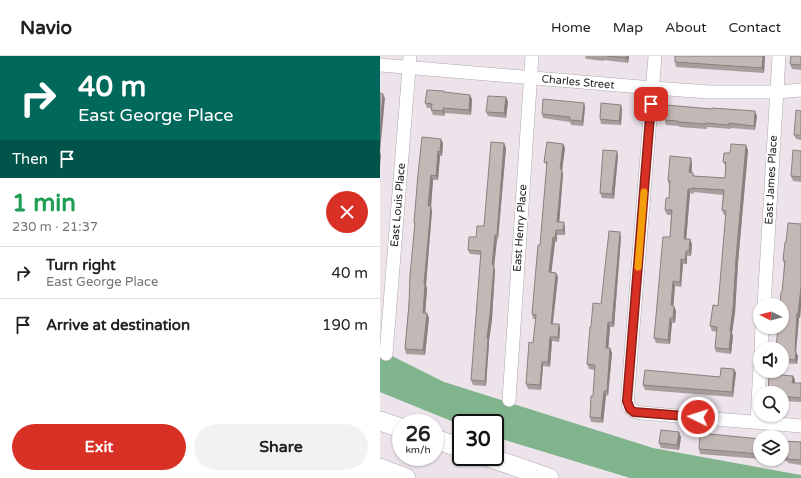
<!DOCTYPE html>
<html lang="en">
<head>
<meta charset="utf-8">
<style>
  body { margin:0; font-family:"Varela Round",sans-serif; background:#f2f2f2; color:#222; height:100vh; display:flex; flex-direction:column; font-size:15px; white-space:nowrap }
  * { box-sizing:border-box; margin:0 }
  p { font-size:13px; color:#767676 }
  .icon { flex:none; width:22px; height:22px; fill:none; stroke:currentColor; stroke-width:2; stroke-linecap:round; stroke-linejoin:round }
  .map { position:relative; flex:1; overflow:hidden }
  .panel { display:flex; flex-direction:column; background:#fff; width:380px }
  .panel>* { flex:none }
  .banner { background:#00695c; color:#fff; overflow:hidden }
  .needle { width:26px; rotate:276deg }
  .fabs { position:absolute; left:373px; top:242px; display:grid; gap:8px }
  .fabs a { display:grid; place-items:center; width:36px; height:36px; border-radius:50%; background:#fff; box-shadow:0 1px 3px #0004; font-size:20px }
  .speed { position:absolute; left:12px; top:358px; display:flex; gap:8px; font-size:20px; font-weight:700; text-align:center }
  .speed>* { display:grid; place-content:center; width:52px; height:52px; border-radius:50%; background:#fff; box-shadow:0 1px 3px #0004; line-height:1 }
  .speed small { font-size:10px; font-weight:400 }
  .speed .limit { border:2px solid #111; border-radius:6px; background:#fff; color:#111 }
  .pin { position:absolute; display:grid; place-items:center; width:34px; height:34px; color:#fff; margin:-17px; border-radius:8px; box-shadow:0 2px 6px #0006 }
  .me { position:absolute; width:44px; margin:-22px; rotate:274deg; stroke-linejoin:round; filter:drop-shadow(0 0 3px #0008) }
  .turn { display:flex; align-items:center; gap:14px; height:84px; padding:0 12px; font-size:18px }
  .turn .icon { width:52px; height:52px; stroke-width:2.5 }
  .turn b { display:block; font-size:28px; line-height:34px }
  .then { display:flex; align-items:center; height:38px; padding:0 12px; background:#0003; gap:8px; font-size:15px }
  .round { display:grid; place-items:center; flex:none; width:42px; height:42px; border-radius:21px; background:#f2f2f2 }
  .overview { display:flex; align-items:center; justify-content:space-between; height:68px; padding:0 12px }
  h1 { font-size:24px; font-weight:800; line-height:30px; color:#1e9e55 }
  .cta { display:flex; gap:8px; margin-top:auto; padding:8px 12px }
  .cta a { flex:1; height:46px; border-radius:24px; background:#d93025; color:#fff; font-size:16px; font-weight:800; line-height:46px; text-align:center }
  .cta a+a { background:#f2f2f2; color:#222 }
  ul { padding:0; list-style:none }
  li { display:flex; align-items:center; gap:12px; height:52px; padding:0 12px; border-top:1px solid #e0e0e0 }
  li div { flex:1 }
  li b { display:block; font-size:15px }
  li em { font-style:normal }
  header { display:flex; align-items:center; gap:24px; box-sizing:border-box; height:56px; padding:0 20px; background:#fff; border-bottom:1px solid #e0e0e0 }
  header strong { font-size:19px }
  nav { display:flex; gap:22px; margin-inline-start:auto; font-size:14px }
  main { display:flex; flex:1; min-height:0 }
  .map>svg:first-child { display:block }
  .forest { fill:#80b48c }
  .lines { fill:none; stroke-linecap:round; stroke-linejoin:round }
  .minor-casing { stroke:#b1a9b0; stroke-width:14 }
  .highway-casing { stroke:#b1a9b0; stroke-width:20 }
  .minor { stroke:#fff; stroke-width:13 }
  .highway { stroke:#fff; stroke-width:19 }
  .wall { fill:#a99e9d }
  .shaded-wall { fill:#89817f }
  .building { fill:#c4b8b6; stroke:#89817f }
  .route-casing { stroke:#8d1f18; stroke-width:10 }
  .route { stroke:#d93025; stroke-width:7 }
  .slow { stroke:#f59e0b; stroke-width:7 }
  .labels { text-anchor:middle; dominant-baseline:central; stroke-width:3.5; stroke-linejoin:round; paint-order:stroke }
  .street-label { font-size:11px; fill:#252225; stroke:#fff }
</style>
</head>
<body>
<header>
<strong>Navio</strong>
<nav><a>Home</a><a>Map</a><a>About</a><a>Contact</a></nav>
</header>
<main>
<section class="panel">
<div class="banner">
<div class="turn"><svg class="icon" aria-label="right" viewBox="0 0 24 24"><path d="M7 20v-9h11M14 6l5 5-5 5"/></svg><div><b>40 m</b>East George Place</div></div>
<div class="then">Then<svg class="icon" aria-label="arrive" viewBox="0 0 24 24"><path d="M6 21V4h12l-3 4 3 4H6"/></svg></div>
</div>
<div class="overview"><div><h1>1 min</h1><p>230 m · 21:37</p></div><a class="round" style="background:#d93025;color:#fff"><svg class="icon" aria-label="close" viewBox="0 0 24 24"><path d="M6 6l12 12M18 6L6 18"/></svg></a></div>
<ul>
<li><svg class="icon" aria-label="right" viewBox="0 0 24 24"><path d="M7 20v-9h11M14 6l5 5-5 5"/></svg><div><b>Turn right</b><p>East George Place</p></div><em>40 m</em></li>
<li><svg class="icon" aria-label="arrive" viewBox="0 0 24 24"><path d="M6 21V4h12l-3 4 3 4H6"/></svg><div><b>Arrive at destination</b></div><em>190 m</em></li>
</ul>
<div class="cta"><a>Exit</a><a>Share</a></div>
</section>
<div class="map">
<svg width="421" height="422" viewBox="0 0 421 422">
  <rect width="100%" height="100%" fill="#ece3eb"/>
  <path class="forest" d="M0 294 64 326 273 392 421 419V422H250L115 381V367H81V369L0 336Z"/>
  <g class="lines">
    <g class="minor-casing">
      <path id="minor" d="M275 0 248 335C247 349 247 355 262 357L421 370
        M0 9 273 32 329 36H397L421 34
        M384 249 399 0
        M381 293 382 271
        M6 298 30 0
        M129 344 152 0
        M377 366 380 310"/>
    </g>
    <g class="highway-casing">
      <path id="highway" d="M0 365 21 372
        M55 383 81 392
        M108 401 169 422
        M0 412 26 422"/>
    </g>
    <use href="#minor" class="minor"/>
    <use href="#highway" class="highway"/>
  </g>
  <path class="wall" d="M199 0H249L248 7 224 4V5L206 3 205 0Z
    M385 0 384 17 296 11 295 6Z
    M421 0V14L412 13 410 8Z
    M64 35 65 36 92 43 91 59 65 57 64 60 53 59 51 54V52H47L45 47Z
    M126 41 128 46 126 62 108 60 106 56Z
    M204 47 205 52 203 70 191 69 190 66 163 62 162 58Z
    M242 53 241 69 221 68 220 63Z
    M421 55V84L416 83 414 79Z
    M377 60 375 74 351 72V73L327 71V73L299 71V70L286 69 285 64Z
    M63 87 62 100H60L58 124H53L51 151 52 155 46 229 47 233 45 257 49 262 45 299 26 298 25 293 35 169 34 167 38 118Z
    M124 87 126 92 118 183H117L114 211 115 214 112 263 109 285V287L106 330 93 329 91 324 101 199 90 198 88 194 104 170Z
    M183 88 185 92 182 115 183 118 179 166 185 171V179H177V186H175L171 216 176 217 178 221 173 268H179L180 273 179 286 172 285 170 311 163 310 161 334 148 333 146 328 153 287 156 263H153L152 258 160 189 167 110 164 106Z
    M368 94 358 207 355 257 352 277 353 280 351 298 336 296 335 292 337 276 332 275 330 270 338 250 346 159H344L342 154 343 139 314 136V138L310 137 306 183 312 188 311 200H307V208H303L301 231 295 230 293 250 296 255 295 267H292L290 288 276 287 274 282 290 181 291 159H287L285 154 289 142 290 130H289L288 125 312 107V116L313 117 315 120 345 122 346 111 343 106 350 97Z
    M421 95V126L413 125 411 120Z
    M238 100 234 143 222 142 220 137Z
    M421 168V250L420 262H419L416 296 418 300 417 308 402 307 404 208 403 204 406 186Z
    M241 181 234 271H230L228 292H230L232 297 228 340 226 339 223 367 211 366 210 361 213 340 215 314 209 313 207 308 211 271 221 248Z
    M354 313 356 317 353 341 265 334 263 329 340 321Z
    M413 320 415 324 414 327H421V346L402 345V337Z
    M301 381 299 394 281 392 279 387Z
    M380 383V403L320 398 319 393Z
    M402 385 421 386V409L408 407 407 405 384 403H402Z"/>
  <path class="shaded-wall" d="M247 0H249L248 7 246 2Z
    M383 0H385L384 17 382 12Z
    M3 38 5 42 0 96 1 99 0 111V72Z
    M90 39 92 43 91 59 89 54Z
    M126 41 128 46 126 62 124 57Z
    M204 47 205 52 203 70 202 65Z
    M241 49 242 53 241 69 239 65Z
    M63 52 65 57 64 60 63 55Z
    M375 55 377 60 375 74 374 70Z
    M61 83 63 87 62 100 60 96Z
    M124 87 126 92 118 183 117 179Z
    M183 88 185 92 182 115 183 118 179 170 177 166 180 113Z
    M366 89 368 94 358 207 355 257 352 277 353 280 351 298 349 293 350 275Z
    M58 95 60 100 58 124 56 120Z
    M237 95 238 100 234 143 232 138Z
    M311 102 312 107 311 121 309 116Z
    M51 119 53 124 51 151 52 155 46 229 47 233 45 261 43 257 44 228 48 150Z
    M308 133 310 137 306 187 304 183Z
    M184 166 185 171V179L183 174Z
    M176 174 177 179V186L175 182Z
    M240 176 241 181 234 271 232 267Z
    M115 179 117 183 114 211 115 214 112 263 109 285V287L106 330 105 325 107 282Z
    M173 181 175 186 171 220 169 216Z
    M310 183 312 188 311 200 309 195Z
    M306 195 307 200V208L305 204Z
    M301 203 303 208 301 231 300 226Z
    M176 217 178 221 172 272 171 268Z
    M293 225 295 230 293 254 291 249Z
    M421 231V250L420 262 418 258Z
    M294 250 296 255 295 267 293 262Z
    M47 257 49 262 45 299 43 294Z
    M417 257 419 262 416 296 418 300 417 308 415 304V295Z
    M290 262 292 267 290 288 288 284Z
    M228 266 230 271 228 297 226 292Z
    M179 268 180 273 179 286 178 281Z
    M170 281 172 285 170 311 168 306Z
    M230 292 232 297 228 340 227 335Z
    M162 306 163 310 161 334 160 329Z
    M354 313 356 317 353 341 352 336Z
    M413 320 415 324 414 331 412 327Z
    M224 335 226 339 223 367 221 362Z
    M299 376 301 381 299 394 297 389Z"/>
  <path class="building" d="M227 0H247L246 2Z
    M295 0H383L382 12 295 6Z
    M411 0H421V9L410 8Z
    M47 34 64 35V36L90 39 89 54 63 52V55L51 54 52 48 45 47Z
    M0 37 3 38 0 72Z
    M108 40 126 41 124 57 106 56Z
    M163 43 204 47 202 65 190 64V61L162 58Z
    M221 47 241 49 239 65 220 63Z
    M286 49 332 53V52L375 55 374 70 349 67V69L325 67V68L298 66V65L285 64Z
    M416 54 421 55V79H414Z
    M42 81 61 83 60 96 58 95 56 120 51 119 48 150H51L44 228H45L43 257H47L43 294 25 293 29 248 30 219 35 167H34L38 118Z
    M111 86 124 87 117 179H115L112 209H114L110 258 107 282H108L105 325 91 324 101 195 88 194 89 181H96L97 170H104Z
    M167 86 183 88 180 113 182 114 177 166H184L183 174H176L175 182 173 181 169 216 176 217 171 268H179L178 281H170L168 306H162L160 329 146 328 149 286 153 287 156 259 152 258 158 189H160L167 106H164Z
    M351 88 366 89 356 202 353 252 350 275 351 276 349 293 335 292 337 271 330 270 333 249 338 250 346 155 342 154 344 134 312 132V133H308L304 183H310L309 195H306L305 204 301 203 300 226 293 225 291 249 294 250 293 262H290L288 284 274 282 283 181H290L292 154H285L286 142H289L290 125H288L290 100 311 102 309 116 313 117V120L345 122 346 106H343L344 97H350Z
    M223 94 237 95 232 138 220 137Z
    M413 94 421 95V121L411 120Z
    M408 167 421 168V231L418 258 417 257 415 295H416L415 304 402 303V293H396L398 271H402V249H400L401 236H402L405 205 403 204 405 186H406Z
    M229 175 240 176 232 267 228 266 226 292H230L227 335H224L221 362 210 361 211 340H213L215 309 207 308 210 271H211L213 247 221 248Z
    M341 312 354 313 352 336 263 329 265 314 340 321Z
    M389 318 413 320 412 327H421V342L402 340V337H388Z
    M281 374 299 376 297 389 279 387Z
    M320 377 380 383V398L319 393Z
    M402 385 421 386V404L407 403V400H402Z"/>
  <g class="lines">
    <g class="route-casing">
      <path id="route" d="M271 48 247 345 250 353 254 356 318 361"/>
    </g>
    <use href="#route" class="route"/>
    <path class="slow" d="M258 211 264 136"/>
  </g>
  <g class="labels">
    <g class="street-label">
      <text transform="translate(198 26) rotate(5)">Charles Street</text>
      <text transform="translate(391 124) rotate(-87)">East James Place</text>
      <text transform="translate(18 149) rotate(-85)">East Louis Place</text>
      <text transform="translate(140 172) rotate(-86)">East Henry Place</text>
    </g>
  </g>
</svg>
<div class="fabs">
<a><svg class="needle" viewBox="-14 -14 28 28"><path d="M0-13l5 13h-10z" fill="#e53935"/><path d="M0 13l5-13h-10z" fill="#767676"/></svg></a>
<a><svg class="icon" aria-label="sound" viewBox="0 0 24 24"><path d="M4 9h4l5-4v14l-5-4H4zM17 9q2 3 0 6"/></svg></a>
<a><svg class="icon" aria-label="search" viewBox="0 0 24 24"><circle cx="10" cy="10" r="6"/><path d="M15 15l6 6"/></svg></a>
<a><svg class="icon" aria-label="layers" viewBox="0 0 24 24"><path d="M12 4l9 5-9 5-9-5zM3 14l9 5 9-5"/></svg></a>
</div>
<div class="speed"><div>26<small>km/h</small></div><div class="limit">30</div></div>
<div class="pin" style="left:271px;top:48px;background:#d93025"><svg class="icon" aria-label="arrive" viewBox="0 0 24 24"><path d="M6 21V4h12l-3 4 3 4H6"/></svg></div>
<svg class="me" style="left:318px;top:361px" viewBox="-20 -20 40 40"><circle r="17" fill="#d93025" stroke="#fff" stroke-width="3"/><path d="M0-11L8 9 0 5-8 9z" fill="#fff"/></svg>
</div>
</main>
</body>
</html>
